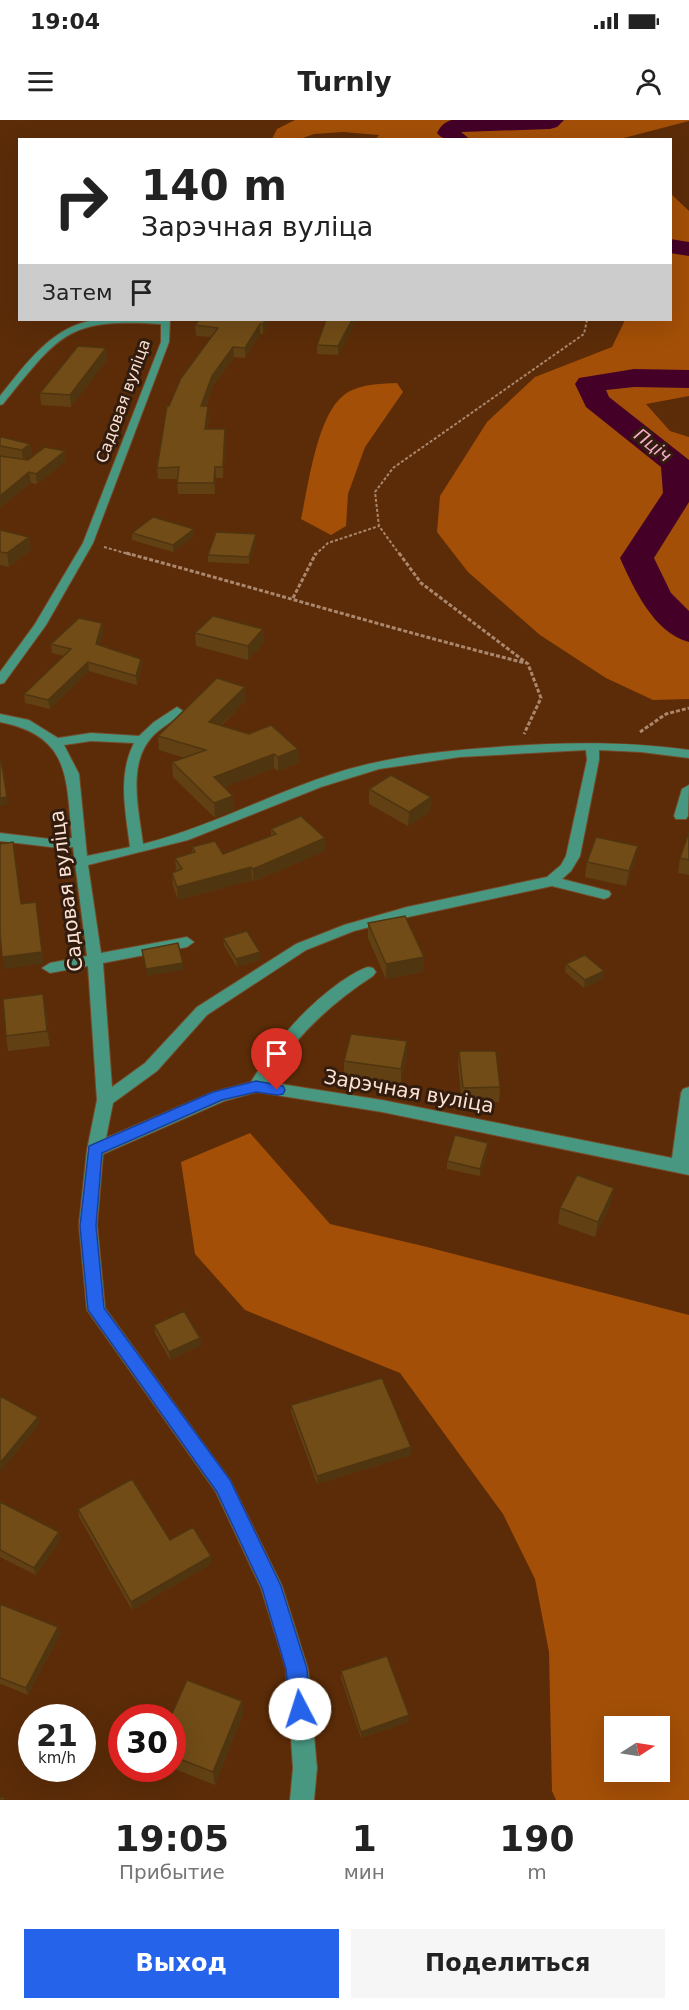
<!DOCTYPE html>
<html lang="ru">
<head>
<meta charset="utf-8">
<style>
  body { margin:0; font-family:"DejaVu Sans",sans-serif; background:#f6f6f6; color:#222; height:100vh; display:flex; flex-direction:column; font-size:22px; white-space:nowrap }
  * { box-sizing:border-box; margin:0 }
  p { font-size:20px; color:#767676 }
  .icon { flex:none; width:33px; height:33px; fill:none; stroke:currentColor; stroke-width:2; stroke-linecap:round; stroke-linejoin:round }
  .map { position:relative; height:1680px; overflow:hidden }
  .details { display:flex; flex-direction:column; background:#fff; flex:1 }
  .details>* { flex:none }
  .banner { position:absolute; left:18px; top:18px; width:654px; height:183px; border-radius:0px; box-shadow:0 6px 24px #0002; background:#fff; color:#222; overflow:hidden }
  .needle { width:39px; rotate:78deg }
  .tools { position:absolute; left:604px; top:1596px; display:grid; gap:12px }
  .tools a { display:grid; place-items:center; width:66px; height:66px; border-radius:0px; background:#fff; box-shadow:0 6px 24px #0002; font-size:30px }
  .speed { position:absolute; left:18px; top:1584px; display:flex; gap:12px; font-size:30px; font-weight:700; text-align:center }
  .speed>* { display:grid; place-content:center; width:78px; height:78px; border-radius:50%; background:#fff; box-shadow:0 6px 24px #0002; line-height:1 }
  .speed small { font-size:15px; font-weight:400 }
  .speed .limit { border:9px solid #d22; background:#fff; color:#111 }
  .pin { position:absolute; display:grid; place-items:center; width:51px; height:51px; color:#fff; margin:-62px -26px; border-radius:50% 50% 50% 0; rotate:-45deg; box-shadow:0 0 6px #0007 }
  .pin .icon { rotate:45deg }
  .me { position:absolute; width:66px; margin:-33px; rotate:355deg; stroke-linejoin:round; filter:drop-shadow(0 0 4px #0008) }
  .turn { display:flex; align-items:center; gap:21px; height:126px; padding:0 24px; font-size:27px }
  .turn .icon { width:78px; height:78px; stroke-width:2.5 }
  .turn b { display:block; font-size:42px; line-height:51px }
  .then { display:flex; align-items:center; height:57px; padding:0 24px; background:#0003; gap:12px; font-size:22px }
  .eta { display:flex; justify-content:space-evenly; align-items:center; height:102px; text-align:center }
  .eta b { font-size:36px; font-weight:700; line-height:42px }
  .primary-button { display:flex; gap:12px; margin-top:auto; padding:12px 24px }
  .primary-button a { flex:1; height:69px; border-radius:0px; background:#2563eb; color:#fff; font-size:24px; font-weight:700; line-height:69px; text-align:center }
  .primary-button a+a { background:#f6f6f6; color:#222 }
  .status { display:flex; justify-content:space-between; align-items:center; height:42px; padding:0 30px; background:#fff; direction:ltr }
  .status svg { height:16px; fill:currentColor }
  header { display:flex; justify-content:space-between; align-items:center; height:78px; padding:0 24px; background:#fff; font-size:27px; font-weight:700 }
  .map>svg:first-child { display:block }
  .forest { fill:#a34f07; fill-rule:evenodd }
  .lines { fill:none; stroke-linecap:round; stroke-linejoin:round }
  .river { fill:#440027; fill-rule:evenodd }
  .minor-casing { stroke:#754929; stroke-width:2 }
  .path-far1 { stroke:#ab876e; stroke-width:2; stroke-dasharray:3 2; stroke-linecap:butt }
  .path { stroke:#ab876e; stroke-width:3; stroke-dasharray:4 2; stroke-linecap:butt }
  .minor { fill:#489881; fill-rule:evenodd }
  .wall { fill:#614114 }
  .shaded-wall { fill:#4f3510 }
  .building { fill:#714c17; stroke:#4f3510; stroke-width:1.5 }
  .route { fill:#2563eb; stroke:#184099; stroke-width:1.5 }
  .labels { text-anchor:middle; dominant-baseline:central; stroke-width:6; stroke-linejoin:round; paint-order:stroke }
  .far-street-label { font-size:16px; fill:#fbe2d4; stroke:#321c0e }
  .far-water-label { font-size:18px; font-style:italic; fill:#f6aacb; stroke:#321c0e }
  .street-label { font-size:20px; fill:#fbe2d4; stroke:#321c0e }
</style>
</head>
<body>
<div class="status"><b>19:04</b><svg viewBox="0 0 49 12"><path d="M0 12V9h3v3zM5 12V6h3v6zM10 12V3h3v9zM15 12V0h3v12zM26 1h20v11H26zM47 4h2v5h-2z"/></svg></div>
<header><svg class="icon" aria-label="menu" viewBox="0 0 24 24"><path d="M4 6h16M4 12h16M4 18h16"/></svg>Turnly<svg class="icon" aria-label="person" viewBox="0 0 24 24"><circle cx="12" cy="8" r="4"/><path d="M4 21q1-7 8-7t8 7"/></svg></header>
<div class="map">
<svg width="689" height="1680" viewBox="0 0 689 1680">
  <rect width="100%" height="100%" fill="#5c2c08"/>
  <path class="forest" d="M295 0H689V1L620 19 375 20 379 15 343 12 314 14 300 19H272L277 9Z
    M671 74 689 91V276L646 284 670 311 689 317V579L653 580 606 558 540 515 468 452 437 412 440 376 487 302 535 257 612 227 625 200H670Z
    M397 263 403 272 365 327 348 374 346 406 331 415 301 399C308 367 317 295 344 275 358 264 379 264 397 263Z
    M250 1013 330 1104 423 1126 689 1195V1680H556L552 1671 549 1532 535 1459 503 1394 400 1253 245 1190 195 1134 181 1042ZM615 1606H660V1652H615Z"/>
  <g class="lines">
    <path class="river" d="M452 0H564L557 7 550 9 461 12 471 20C460 20 444 23 437 13 441 6 444 2 452 0Z
      M670 119 689 122V136L670 133Z
      M634 249 689 250V268L634 267 606 270 609 277 689 340V382L654 438 671 473 689 491V522C654 513 634 469 620 438L663 373 661 347 586 287 575 264 579 258Z"/>
    <g class="minor-casing">
      <path id="minor" d="M94 200H170L169 222 93 423 46 505 4 563 0 564V552L35 504 83 423 161 222V204C67 198 60 214 3 284L0 285V276C26 244 51 207 94 200Z
        M177 587 183 591C174 602 160 607 151 618 127 646 139 691 143 724 210 707 270 674 336 653 389 636 443 631 498 627 562 622 625 621 689 630V638L641 632 599 630V640L580 736 571 751 562 759 609 771 611 774 609 777 604 779 552 766 408 797 354 811 306 830 207 895 157 951 113 983 106 1018 213 972 251 962C275 922 302 890 339 863 348 857 358 850 368 847L373 848 376 852 373 856C330 884 294 917 268 962L382 980 672 1038 681 973 683 969 689 967V1055L382 992 257 972 224 981 103 1034 97 1105 105 1188 230 1360 282 1466 308 1549 317 1648 314 1680H290L293 1648 286 1549 261 1468 216 1372 87 1190 79 1105 87 1030 97 980 88 846 50 853 42 848 50 843 87 836 73 727 59 728 0 721V713L59 720 72 718C66 658 71 616 0 602V594L29 600 58 618 91 613 139 616 154 602ZM91 621 134 623C117 656 126 693 130 727L87 736 79 654 64 625ZM586 630 587 640 566 736 561 745 547 757 407 787 344 805 296 824 197 887 145 943 112 967 103 843 187 827 194 822 187 817 101 833 88 745 188 720 321 667 379 649 460 637Z
        M689 665 688 696 686 699H676L674 696 682 669Z"/>
    </g>
    <path class="path-far1" d="M104 427 132 435
      M315 435 328 423 379 406
      M400 435 379 406 375 372 393 348 584 214 587 200"/>
    <path class="path" d="M126 433C260 469 391 509 525 543
      M399 433 421 463 528 544 541 578 524 614
      M293 478 316 433
      M640 612 666 594 689 588"/>
    <use href="#minor" class="minor"/>
  </g>
  <path class="wall" d="M270 200 263 214H260L245 238 234 237 213 266 206 286 209 296 207 309 226 320 223 358H216L215 374H178L177 359H158L157 348 169 286 211 217 196 216 195 205Z
    M326 200H357L338 235 317 234V225Z
    M106 228 107 240 71 287 41 285 40 273Z
    M0 318 30 324 32 334 25 339 66 341 37 364 31 363 0 388Z
    M0 410 29 417 31 430 9 447 0 445Z
    M132 413 194 416 173 432 132 420Z
    M256 421 249 444 208 442V435Z
    M102 503 103 512 99 525 141 539 142 547 137 565 89 551 50 589 25 583 24 574 64 536 52 533 51 524Z
    M263 509 264 523 248 540 196 526 195 513Z
    M245 567V581L221 606 298 629 299 643 278 651 274 648 225 667 233 676 234 690 215 698 173 657 172 642 185 638 159 630 158 616Z
    M369 669 431 677 430 692 408 706 369 684Z
    M271 709 325 731 253 762 252 760 178 780 173 766 172 753 176 751 175 738 192 733V727L223 734 271 716Z
    M689 712V755L678 753 680 738Z
    M635 741 626 766 585 757 587 742Z
    M368 803 424 837 423 852 386 859 368 818Z
    M223 818 260 832V840L237 847 224 826Z
    M566 844 603 859 584 868 565 852Z
    M46 889 50 926 8 931 6 916Z
    M459 931 500 967 499 982 462 983 458 946Z
    M407 936 401 964 344 956V941Z
    M488 1031 480 1056 447 1049V1041Z
    M611 1083 595 1117 558 1104 560 1088Z
    M154 1205 200 1218 201 1225 170 1240 155 1213Z
    M291 1285 411 1335 317 1364 291 1292Z
    M0 1382 59 1412 61 1419 36 1455 0 1437Z
    M78 1389 170 1420 211 1444 132 1490 79 1397Z
    M0 1484 58 1507 60 1514 28 1575 1 1564 0 1565Z
    M341 1551 408 1602 361 1618 341 1558Z
    M242 1581 243 1594 215 1665 172 1648V1598Z"/>
  <path class="shaded-wall" d="M265 200H270L263 214V204Z
    M352 200H357L338 235V226Z
    M260 204V214L245 238V228Z
    M233 227 234 237 213 266 202 296 201 286 212 256Z
    M106 228 107 240 71 287 70 275Z
    M208 286 209 296 206 320 205 309Z
    M225 309 226 320 223 358V347Z
    M30 324 32 334 23 341 22 330Z
    M65 331 66 341 37 364 36 354Z
    M215 347 216 358 215 374 214 363Z
    M29 352 31 363 0 388V376Z
    M194 409V416L173 432V425Z
    M256 414V421L249 444V437Z
    M29 417 31 430 9 447 7 433Z
    M102 503 103 512 97 533 96 524Z
    M263 509 264 523 248 540V526Z
    M141 539 142 547 137 565 136 556Z
    M88 542 89 551 50 589 48 580Z
    M245 567V581L210 616 209 602Z
    M298 629 299 643 278 651V637Z
    M274 634V648L215 671 214 657Z
    M1 640 8 684 0 686V678Z
    M233 676 234 690 215 698 214 683Z
    M431 677 430 692 408 706 409 692Z
    M325 718V731L253 762V749Z
    M638 726 635 741 626 766 629 751Z
    M251 747 252 760 178 780 177 767Z
    M36 782 44 844 4 849 2 837Z
    M260 832V840L237 847 236 839Z
    M424 837 423 852 386 859V844Z
    M183 843 184 850 147 856 146 849Z
    M604 851 603 859 584 868 585 860Z
    M43 874 46 889 50 926 47 911Z
    M407 921V936L401 964V949Z
    M488 1023V1031L480 1056V1049Z
    M614 1068 611 1083 595 1117 598 1102Z
    M200 1218 201 1225 170 1240 169 1232Z
    M38 1297 39 1305 0 1352V1343Z
    M411 1327V1335L317 1364V1356Z
    M59 1412 61 1419 36 1455 34 1448Z
    M211 1436V1444L132 1490 131 1482Z
    M58 1507 60 1514 28 1575 26 1568Z
    M242 1581 243 1594 215 1665 213 1652Z
    M409 1595 408 1602 361 1618V1612Z"/>
  <path class="building" d="M199 200H265L263 204H260L245 228 233 227 212 256 201 286H208L205 309H225L223 347H215L214 363H177L179 347 157 348 167 286H169L181 258 218 208 195 205Z
    M326 200H352L338 226 317 225Z
    M78 226 106 228 70 275 40 273Z
    M2 317 30 324 22 330 0 326V318Z
    M45 327 65 331 36 354 29 352 0 376V336L28 340Z
    M153 397 194 409 173 425 132 413Z
    M0 410 29 417 7 433 0 432Z
    M216 412 256 414 249 437 208 435Z
    M213 496 263 509 248 526 195 513Z
    M79 498 102 503 96 524 141 539 136 556 88 542 48 580 24 574 71 529 51 524Z
    M217 558 245 567 209 602 249 614 271 605 298 629 278 637 274 634 214 657 233 676 214 683 172 642 206 630 158 616Z
    M0 640H1L7 677 0 678Z
    M391 655 431 677 409 692 369 669Z
    M301 696 325 718 253 749 251 747 177 767 172 753 182 749 175 738 195 732 192 727 215 721 223 734 276 714 271 709Z
    M689 712V740L680 738Z
    M596 717 638 726 629 751 587 742Z
    M13 722 21 784 36 782 42 832 2 837 0 813V724Z
    M405 796 424 837 386 844 368 803Z
    M247 811 260 832 236 839 223 818Z
    M178 823 183 843 146 849 142 830Z
    M585 835 604 851 585 860 566 844Z
    M43 874 47 911 6 916 3 879Z
    M351 914 407 921 401 949 344 941Z
    M459 931H496L500 967 463 968Z
    M455 1015 488 1023 480 1049 447 1041Z
    M577 1055 614 1068 598 1102 560 1088Z
    M184 1191 200 1218 169 1232 154 1205Z
    M382 1258 411 1327 317 1356 291 1285Z
    M0 1276 38 1297 0 1343Z
    M132 1359 170 1420 193 1407 211 1436 131 1482 78 1389Z
    M0 1382 59 1412 34 1448 0 1430Z
    M0 1484 58 1507 26 1568 0 1558Z
    M387 1536 409 1595 361 1612 341 1551Z
    M187 1560 242 1581 213 1652 172 1636V1598H170Z
    M0 1676 5 1679V1680H0Z"/>
  <path class="route" d="M256 961 283 966 285 970 283 974 277 975 256 972 222 980 102 1033 96 1106 104 1188 230 1360 281 1466 307 1549 310 1589 307 1596 300 1599 293 1596 290 1589 286 1549 262 1468 217 1372 88 1190 80 1106 89 1026 213 972Z"/>
  <g class="labels">
    <g class="far-street-label">
      <text transform="translate(123 281) rotate(-70)">Садовая вуліца</text>
    </g>
    <g class="far-water-label">
      <text transform="translate(653 325) rotate(38)">Пціч</text>
    </g>
    <g class="street-label">
      <text transform="translate(66 771) rotate(-97)">Садовая вуліца</text>
      <text transform="translate(409 971) rotate(10)">Зарэчная вуліца</text>
    </g>
  </g>
</svg>
<div class="tools">
<a><svg class="needle" viewBox="-14 -14 28 28"><path d="M0-13l5 13h-10z" fill="#e53935"/><path d="M0 13l5-13h-10z" fill="#767676"/></svg></a>
</div>
<div class="speed"><div>21<small>km/h</small></div><div class="limit">30</div></div>
<div class="pin" style="left:277px;top:970px;background:#d93025"><svg class="icon" aria-label="arrive" viewBox="0 0 24 24"><path d="M6 21V4h12l-3 4 3 4H6"/></svg></div>
<svg class="me" style="left:300px;top:1589px" viewBox="-20 -20 40 40"><circle r="19" fill="#fff"/><path d="M0-13L10 11 0 6-10 11z" fill="#2563eb"/></svg>
<div class="banner">
<div class="turn"><svg class="icon" aria-label="right" viewBox="0 0 24 24"><path d="M7 20v-9h11M14 6l5 5-5 5"/></svg><div><b>140 m</b>Зарэчная вуліца</div></div>
<div class="then">Затем<svg class="icon" aria-label="arrive" viewBox="0 0 24 24"><path d="M6 21V4h12l-3 4 3 4H6"/></svg></div>
</div>
</div>
<section class="details">
<div class="eta">
<div><b>19:05</b><p>Прибытие</p></div>
<div><b>1</b><p>мин</p></div>
<div><b>190</b><p>m</p></div>
</div>
<div class="primary-button"><a>Выход</a><a>Поделиться</a></div>
</section>
</body>
</html>
